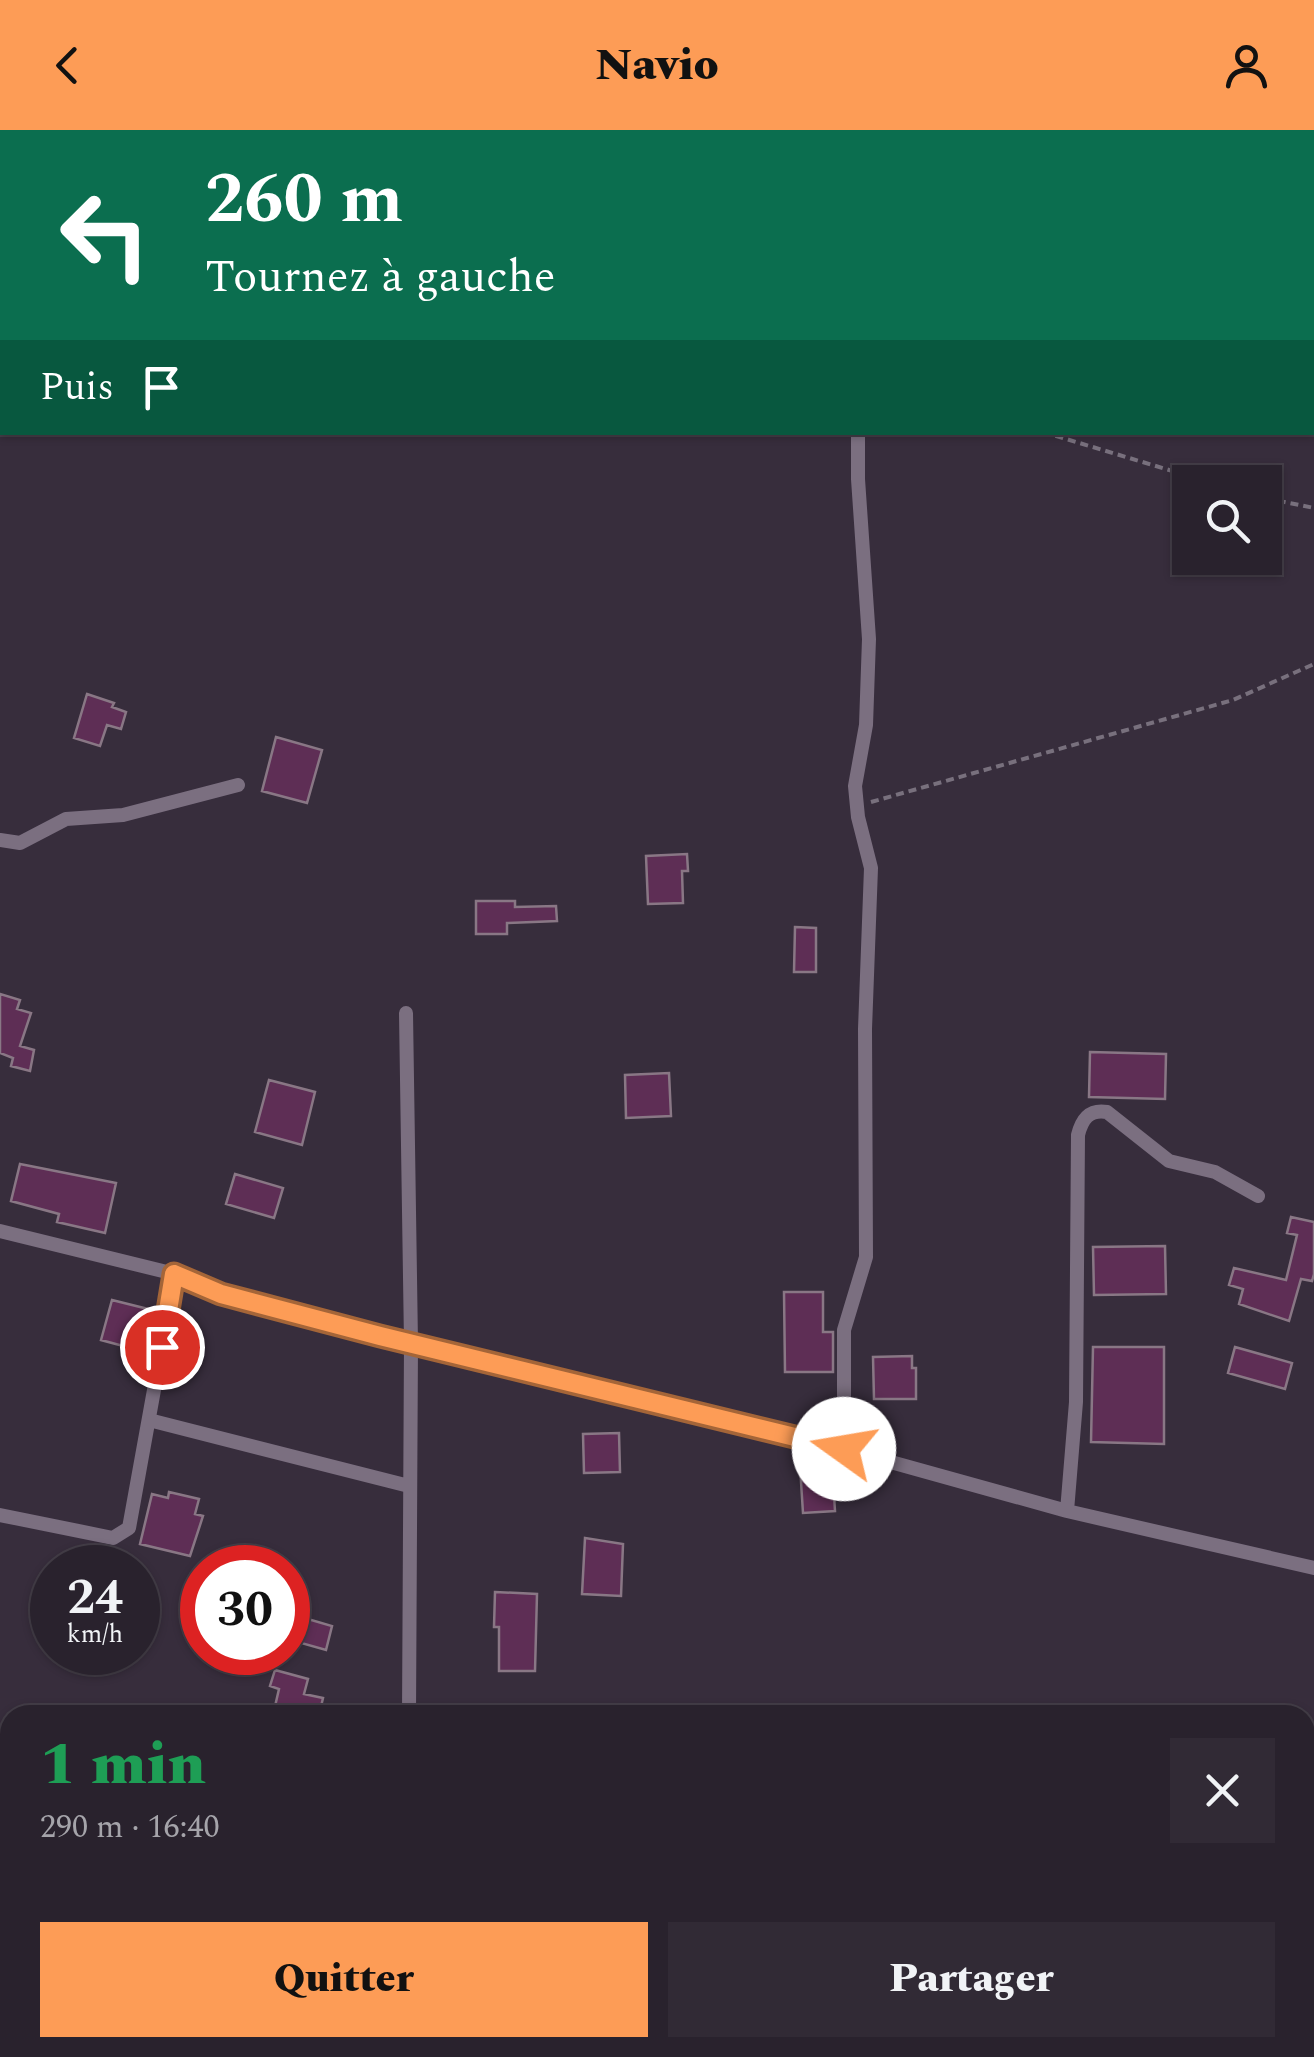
<!DOCTYPE html>
<html lang="fr">
<head>
<meta charset="utf-8">
<style>
  body { margin:0; font-family:Spectral,serif; background:#312a35; color:#f1f3f6; height:100vh; display:flex; flex-direction:column; font-size:38px; white-space:nowrap }
  * { box-sizing:border-box; margin:0 }
  p { font-size:32px; color:#a5a4aa }
  .icon { flex:none; width:55px; height:55px; fill:none; stroke:currentColor; stroke-width:2; stroke-linecap:round; stroke-linejoin:round }
  .map { position:relative; flex:1; overflow:hidden }
  .panel { position:absolute; left:0px; top:1575px; width:1315px; height:352px; display:flex; flex-direction:column; background:#29222d; border-radius:30px 30px 0 0; box-shadow:0 2px 8px #0004,0 0 0 2px #453f49 }
  .panel>* { flex:none }
  .banner { position:absolute; left:0px; top:0px; width:1315px; height:305px; box-shadow:0 2px 8px #0004,0 0 0 2px #453f49; background:#0b6e4f; color:#fff; overflow:hidden }
  .buttons { position:absolute; left:1172px; top:335px; display:grid; gap:20px }
  .buttons a { display:grid; place-items:center; width:110px; height:110px; border-radius:0px; background:#29222d; box-shadow:0 2px 8px #0004,0 0 0 2px #453f49; font-size:50px }
  .speed { position:absolute; left:30px; top:1415px; display:flex; gap:20px; font-size:50px; font-weight:700; text-align:center }
  .speed>* { display:grid; place-content:center; width:130px; height:130px; border-radius:50%; background:#29222d; box-shadow:0 2px 8px #0004,0 0 0 2px #453f49; line-height:1 }
  .speed small { font-size:25px; font-weight:400 }
  .speed .limit { border:15px solid #d22; background:#fff; color:#111 }
  .pin { position:absolute; display:grid; place-items:center; width:85px; height:85px; color:#fff; margin:-42px; border:5px solid #fff; border-radius:50%; box-shadow:0 2px 10px #0007 }
  .me { position:absolute; width:110px; margin:-55px; rotate:283deg; stroke-linejoin:round; filter:drop-shadow(0 0 8px #0008) }
  .turn { display:flex; align-items:center; gap:35px; height:210px; padding:0 40px; font-size:45px }
  .turn .icon { width:130px; height:130px; stroke-width:2.5 }
  .turn b { display:block; font-size:70px; line-height:85px }
  .then { display:flex; align-items:center; height:95px; padding:0 40px; background:#0003; gap:20px; font-size:38px }
  .round { display:grid; place-items:center; flex:none; width:105px; height:105px; border-radius:0px; background:#312a35 }
  .head { display:flex; align-items:center; justify-content:space-between; height:170px; padding:0 40px }
  h1 { font-size:60px; font-weight:800; line-height:75px; color:#1e9e55 }
  .primary-button { display:flex; gap:20px; margin-top:auto; padding:20px 40px }
  .primary-button a { flex:1; height:115px; border-radius:0px; background:#fd9c56; color:#111; font-size:40px; font-weight:800; line-height:115px; text-align:center }
  .primary-button a+a { background:#312a35; color:#f1f3f6 }
  header { display:flex; justify-content:space-between; align-items:center; height:130px; padding:0 40px; background:#fd9c56; color:#111; font-size:45px; font-weight:800 }
  .map>svg:first-child { display:block }
  .building { fill:#5e2e55; stroke:#897785; stroke-width:2.5 }
  .lines { fill:none; stroke-linecap:round; stroke-linejoin:round }
  .path { stroke:#78707d; stroke-width:4; stroke-dasharray:8 5; stroke-linecap:butt }
  .street { stroke:#7b6f80; stroke-width:14 }
  .route-casing { stroke:#a46538; stroke-width:25 }
  .route { stroke:#fd9c56; stroke-width:18 }
</style>
</head>
<body>
<header><svg class="icon" aria-label="back" viewBox="0 0 24 24"><path d="M15 5l-7 7 7 7"/></svg>Navio<svg class="icon" aria-label="person" viewBox="0 0 24 24"><circle cx="12" cy="8" r="4"/><path d="M4 21q1-7 8-7t8 7"/></svg></header>
<div class="map">
<svg width="1314" height="1927" viewBox="0 0 1314 1927">
  <rect width="100%" height="100%" fill="#372d3c"/>
  <path class="building" d="M87 564 114 573 112 577 126 582 121 599 107 595 100 616 74 608Z
    M276 607 322 620 307 673 262 661Z
    M687 724 688 741H682L683 773 648 774 646 726Z
    M476 771H515V777L556 776 557 791 507 793V804H476Z
    M795 797 816 798V842H794Z
    M0 864 20 870 17 879 31 883 20 916 34 920 30 941 11 936 13 928 0 923Z
    M1090 922 1166 924 1165 969 1089 967Z
    M669 943 671 986 626 988 625 945Z
    M269 950 315 962 302 1015 255 1002Z
    M20 1034 116 1053 105 1103 57 1092 59 1084 11 1071Z
    M235 1044 283 1058 274 1088 226 1074Z
    M1291 1087 1314 1092V1144L1312 1151 1301 1149 1289 1191 1239 1174 1243 1159 1229 1155 1234 1138 1286 1150 1297 1105 1287 1103Z
    M1165 1116 1166 1164 1094 1165 1093 1117Z
    M784 1162H823V1202H833V1242H785Z
    M112 1170 148 1179 138 1220 101 1210Z
    M1093 1217H1164V1314L1091 1312Z
    M1235 1217 1292 1233 1285 1259 1228 1243Z
    M912 1226V1238H916V1269H874L873 1227Z
    M619 1303 620 1342 584 1343 583 1304Z
    M832 1334 835 1381 803 1383 800 1336Z
    M169 1362 199 1369 195 1384 203 1386 190 1426 140 1414 152 1364 168 1368Z
    M585 1408 623 1414 621 1466 582 1464Z
    M495 1462 537 1464 535 1541H499V1497H494Z
    M301 1487 332 1496 326 1520 294 1511Z
    M275 1540 308 1549 304 1564 323 1568 319 1585H273L279 1559 270 1556Z"/>
  <g class="lines">
    <path class="path" d="M0 21 2 22
      M1043 302 1209 352
      M1265 368 1314 378
      M871 672 1233 570 1314 534
      M19 1927 21 1918
      M144 1927 146 1918"/>
    <path class="street" d="M856 0V2
      M0 710 20 713 66 689 123 685 238 655
      M406 883 411 1213 409 1585
      M0 1101 175 1144 221 1164 411 1213 844 1319 1067 1381 1314 1438
      M149 1290 409 1356
      M844 1319V1200L866 1127 865 899 871 738 858 687 855 656 866 595 869 509 858 349V302
      M1067 1381 1076 1272 1078 1005C1082 989 1089 979 1107 982L1169 1031 1215 1042 1258 1066
      M0 1385 113 1408 129 1398 175 1144
      M0 1852 10 1855
      M240 1918 276 1927
      M547 1918 550 1927
      M407 1927 410 1918"/>
  </g>
  <g class="lines">
    <g class="route-casing">
      <path id="route" d="M162 1217 174 1144 221 1164 380 1206 844 1319"/>
    </g>
    <use href="#route" class="route"/>
  </g>
</svg>
<div class="buttons">
<a><svg class="icon" aria-label="search" viewBox="0 0 24 24"><circle cx="10" cy="10" r="6"/><path d="M15 15l6 6"/></svg></a>
</div>
<div class="speed"><div>24<small>km/h</small></div><div class="limit">30</div></div>
<div class="pin" style="left:162px;top:1217px;background:#d93025"><svg class="icon" aria-label="arrive" viewBox="0 0 24 24"><path d="M6 21V4h12l-3 4 3 4H6"/></svg></div>
<svg class="me" style="left:844px;top:1319px" viewBox="-20 -20 40 40"><circle r="19" fill="#fff"/><path d="M0-13L10 11 0 6-10 11z" fill="#fd9c56"/></svg>
<div class="banner">
<div class="turn"><svg class="icon" aria-label="left" viewBox="0 0 24 24"><path d="M17 20v-9H6M10 6l-5 5 5 5"/></svg><div><b>260 m</b>Tournez à gauche</div></div>
<div class="then">Puis<svg class="icon" aria-label="arrive" viewBox="0 0 24 24"><path d="M6 21V4h12l-3 4 3 4H6"/></svg></div>
</div>
<section class="panel">
<div class="head"><div><h1>1 min</h1><p>290 m · 16:40</p></div><a class="round"><svg class="icon" aria-label="close" viewBox="0 0 24 24"><path d="M6 6l12 12M18 6L6 18"/></svg></a></div>
<div class="primary-button"><a>Quitter</a><a>Partager</a></div>
</section>
</div>
</body>
</html>
